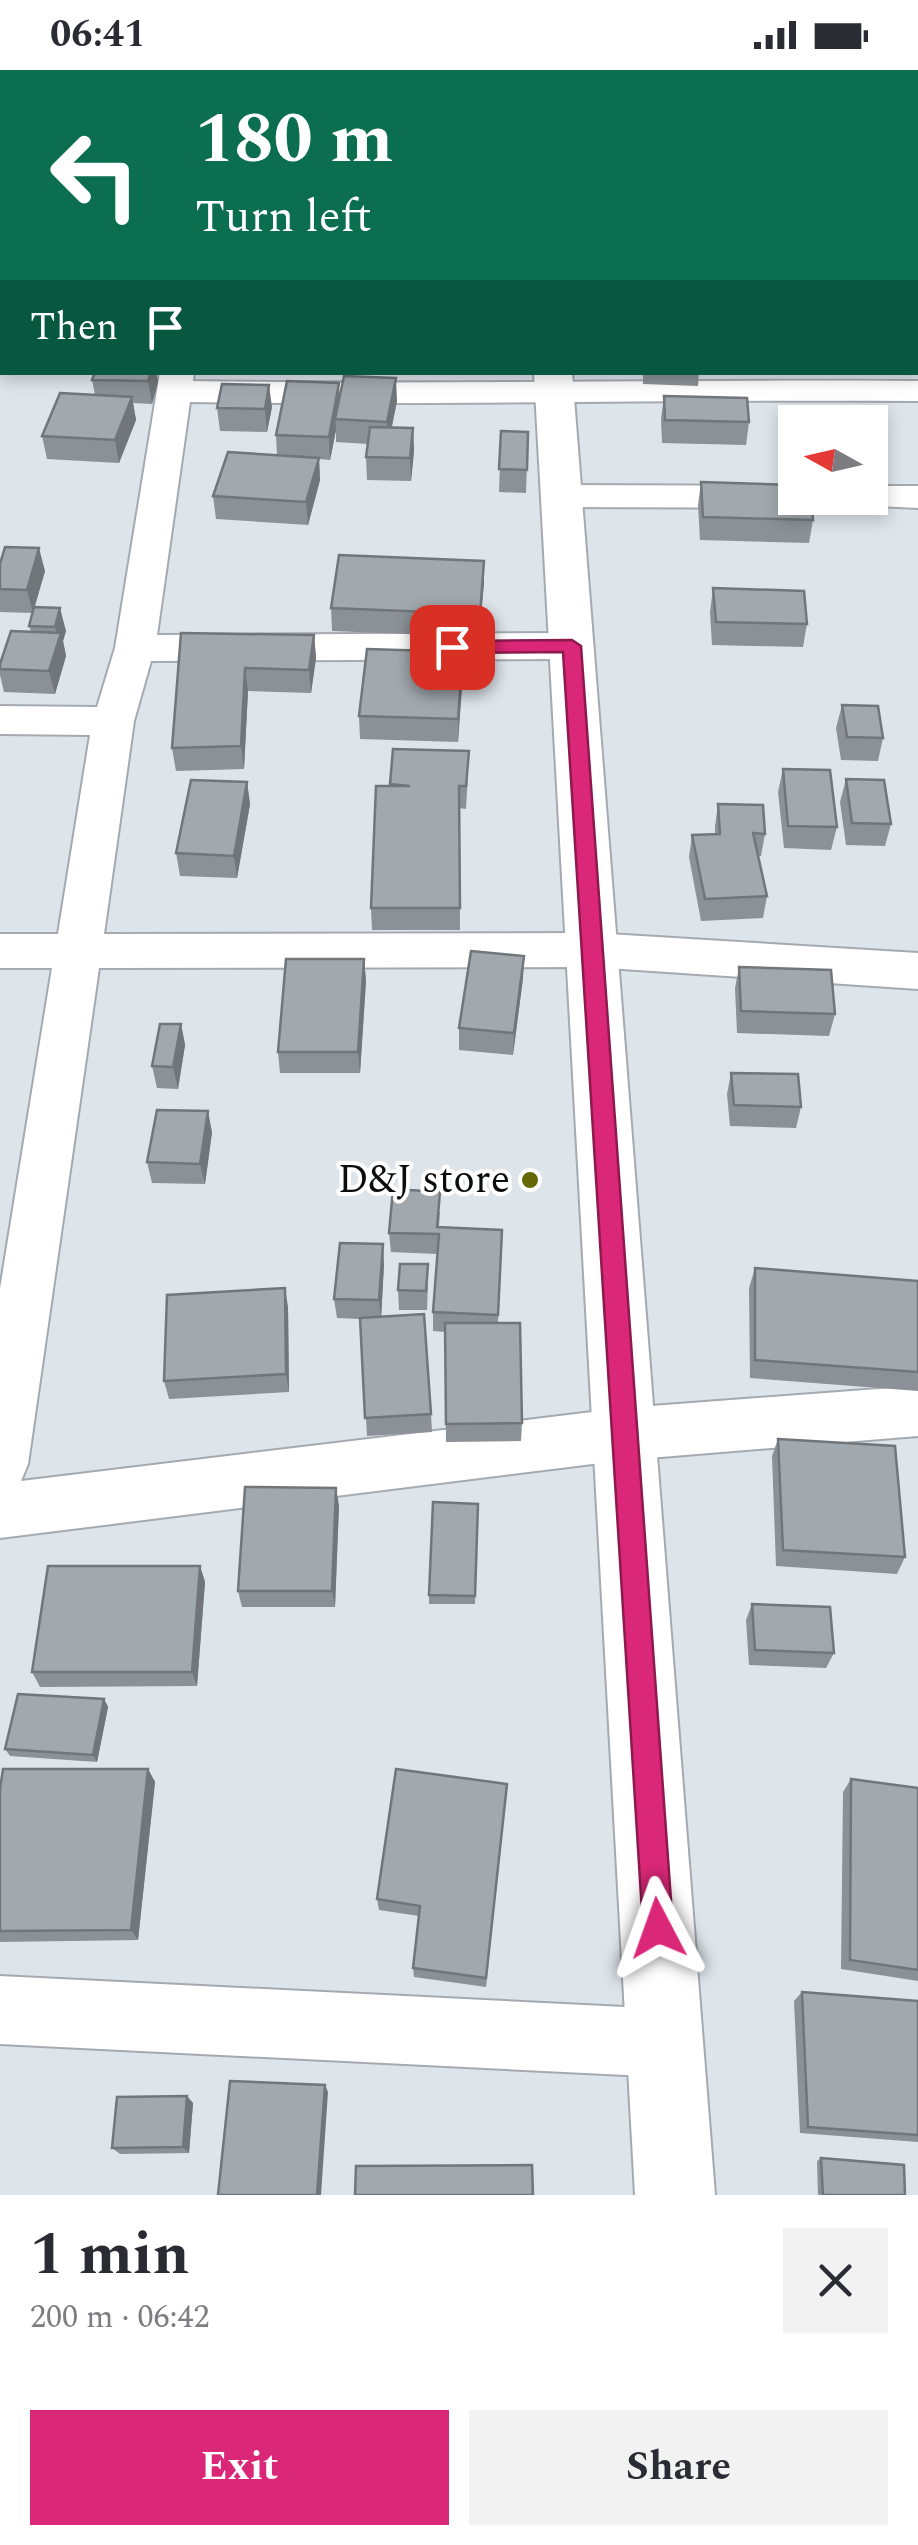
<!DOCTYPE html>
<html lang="en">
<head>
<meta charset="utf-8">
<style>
  body { margin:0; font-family:Spectral,serif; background:#f2f2f3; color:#2b2b33; height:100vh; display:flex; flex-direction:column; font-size:38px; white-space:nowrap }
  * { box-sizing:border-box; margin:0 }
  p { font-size:32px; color:#7c7c81 }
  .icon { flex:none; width:55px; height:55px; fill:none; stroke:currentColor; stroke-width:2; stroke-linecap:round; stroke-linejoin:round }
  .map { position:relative; height:2125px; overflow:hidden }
  .panel { display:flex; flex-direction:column; background:#fff; flex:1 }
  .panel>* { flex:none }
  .guide { position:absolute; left:0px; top:0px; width:920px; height:305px; box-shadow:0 5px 15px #0003; background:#0b6e4f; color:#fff; overflow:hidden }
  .needle { width:65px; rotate:278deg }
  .fabs { position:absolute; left:778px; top:335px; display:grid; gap:20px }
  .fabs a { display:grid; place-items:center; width:110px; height:110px; border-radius:0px; background:#fff; box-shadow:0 5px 15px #0003; font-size:50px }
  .pin { position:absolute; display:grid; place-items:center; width:85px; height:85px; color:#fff; margin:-42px; border-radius:20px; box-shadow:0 5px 15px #0006 }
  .me { position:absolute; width:110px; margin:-55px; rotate:356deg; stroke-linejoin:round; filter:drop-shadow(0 0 8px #0008) }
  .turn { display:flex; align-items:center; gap:35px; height:210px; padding:0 30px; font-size:45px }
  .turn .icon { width:130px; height:130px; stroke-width:2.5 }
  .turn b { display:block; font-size:70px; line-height:85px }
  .then { display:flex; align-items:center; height:95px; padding:0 30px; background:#0003; gap:20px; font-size:38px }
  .round { display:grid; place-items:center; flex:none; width:105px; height:105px; border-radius:0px; background:#f2f2f3 }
  .head { display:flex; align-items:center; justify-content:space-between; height:170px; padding:0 30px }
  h1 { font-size:60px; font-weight:700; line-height:75px }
  .action { display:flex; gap:20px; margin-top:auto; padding:20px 30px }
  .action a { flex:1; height:115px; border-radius:0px; background:#db2777; color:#fff; font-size:40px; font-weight:700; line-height:115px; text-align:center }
  .action a+a { background:#f2f2f3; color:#2b2b33 }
  .status { display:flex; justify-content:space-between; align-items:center; height:70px; padding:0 50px; background:#fff; direction:ltr }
  .status svg { height:28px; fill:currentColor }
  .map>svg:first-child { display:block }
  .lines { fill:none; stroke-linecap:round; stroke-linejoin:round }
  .lane-casing { stroke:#a4aab0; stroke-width:29 }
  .street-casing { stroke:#a4aab0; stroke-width:4 }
  .highway-casing { stroke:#a4aab0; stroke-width:4 }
  .lane { stroke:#fff; stroke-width:25 }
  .street { fill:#fff; fill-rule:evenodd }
  .highway { fill:#fff; fill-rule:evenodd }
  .wall { fill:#8b9196 }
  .shaded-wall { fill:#71767a }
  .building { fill:#a2a9ae; stroke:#71767a; stroke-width:2.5 }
  .route { fill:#db2777; stroke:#8e194d; stroke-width:2.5 }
  .poi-dot { fill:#676907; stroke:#fff; stroke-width:4 }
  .labels { text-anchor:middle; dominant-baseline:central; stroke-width:8; stroke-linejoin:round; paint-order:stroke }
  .poi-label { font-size:40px; fill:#0a0c0e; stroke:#fff; text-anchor:end }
</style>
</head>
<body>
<div class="status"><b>06:41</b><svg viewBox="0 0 49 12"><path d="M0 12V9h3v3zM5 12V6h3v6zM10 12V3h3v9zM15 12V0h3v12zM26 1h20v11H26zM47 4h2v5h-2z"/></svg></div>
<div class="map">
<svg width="918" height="2125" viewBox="0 0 918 2125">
  <rect width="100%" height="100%" fill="#dde4ea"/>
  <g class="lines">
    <g class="lane-casing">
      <path id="lane" d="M918 102V103"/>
    </g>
    <g class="street-casing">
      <path id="street" d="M0 196 2 197V217L0 216Z
        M160 302H194L193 311C435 315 676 309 918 311V331C675 329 433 336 190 332L157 565 571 563 585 567 591 576 585 585 571 589 151 591 134 651 104 864 592 863 918 883V919L592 897 99 898 28 1394 21 1411 625 1338 918 1316V1366L625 1390 0 1468V1219L52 898H0V864H58L90 665 0 664V636L97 637 115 578Z
        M562 415 795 416V428H813L808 435 795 438 562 437 549 434 544 426 549 418Z
        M870 416H918V438L857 435 852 428H870Z
        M0 1906 666 1939 690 1949 700 1973 690 1997 666 2007 0 1974Z"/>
    </g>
    <g class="highway-casing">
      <path id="highway" d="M534 302H572L715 2125H635Z"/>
    </g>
    <use href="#lane" class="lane"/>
    <use href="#street" class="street"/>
    <use href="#highway" class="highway"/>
  </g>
  <path class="wall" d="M822 0H854L852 2H821Z
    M95 302H156L158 312 152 334 133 333 136 350 119 393 47 389 42 366 95 325 92 310Z
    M643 302H699L698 316 643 314Z
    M664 326 749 352 746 375 662 373 661 349Z
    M339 328 397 331 392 357 413 358 414 381 411 411 367 410 366 387 368 374 336 372V360L330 390 319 389 320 410 308 455 216 449 213 426 277 385 276 365Z
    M272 337 267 362 220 361 217 338Z
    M501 361 528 362 526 423 499 422Z
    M701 412 813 450 809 473 700 470 698 435Z
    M484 491 479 567 332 561 331 538Z
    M0 494 45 501 34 537 66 561 63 571 66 586 55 624 4 622 0 605V594L31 561 29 556 33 543 0 542Z
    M713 518 807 554 803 577 712 575 710 542Z
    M181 563 314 565 316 588 311 623 248 621 244 699 176 701 172 678Z
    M463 582 458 672 360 669 359 646Z
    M842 635 883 668 878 691 841 690 836 658Z
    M393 679 468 704 466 739 459 738 460 860H372L371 838 390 716Z
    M783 699 837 757 831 780 784 778 778 722Z
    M846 709 891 754 885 776 846 775 840 732Z
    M247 712 250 734 237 808 180 806 176 783Z
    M718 734 765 764 761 786H758L767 826 763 848 701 851 689 787 692 765 715 764V756Z
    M364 889 366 911 360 1003H280L278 982Z
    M739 897 835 944 829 966 737 963 735 918Z
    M523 908 513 985 459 980V958Z
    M181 954 185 975 178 1019 157 1018 152 996Z
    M731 1003 801 1037 796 1058 730 1056 727 1024Z
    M212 1062 205 1114 152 1113 147 1092Z
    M440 1142 439 1157 502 1160 498 1253 522 1353 521 1371 446 1372 445 1262 433 1261V1242L437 1184 391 1182 389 1163Z
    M384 1194 381 1247 431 1344 432 1362 367 1366 360 1249 337 1248 334 1229Z
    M755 1198 918 1211V1321L750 1308 749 1218Z
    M428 1214 427 1240H399L398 1220Z
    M288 1237 289 1322 169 1329 164 1311Z
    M778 1369 905 1487 897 1504 776 1496 772 1386Z
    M478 1434 475 1534H429V1525Z
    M339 1435 335 1537H242L238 1521Z
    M200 1496 205 1512 197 1616 40 1617 32 1602Z
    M752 1534 834 1583 826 1598 749 1595 746 1550Z
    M104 1629 108 1637 97 1692 10 1686 5 1679Z
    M148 1699 155 1712 138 1870 0 1872V1719Z
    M851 1709 918 1718V1911L841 1899 843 1722Z
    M507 1714 486 1917 414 1907 413 1898 419 1846 379 1840 377 1829Z
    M802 1922 918 1931V2072L800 2063 794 1931Z
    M193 2033 189 2083 120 2084 112 2078Z
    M821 2088 905 2125H818L817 2091Z"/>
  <path class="shaded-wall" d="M151 302H156L158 312 152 334 148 311Z
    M396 308 397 331 388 374 387 352Z
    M339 313 340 336 335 349 336 360 330 390 329 367Z
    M269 315 272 337 267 362 265 339Z
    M132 327 136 350 119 393 115 370Z
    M413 358 414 381 411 411 410 388Z
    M319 388 320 410 308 455 306 432Z
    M39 478 45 501 33 543 27 520Z
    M484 491V514L479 567 480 544Z
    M60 538 66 561 63 571 66 586 55 624 49 601 59 571 55 557Z
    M314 565 316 588 311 623 309 600Z
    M463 582V605L458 672V649Z
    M245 598 248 621 244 699 241 676Z
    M247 712 250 734 237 808 234 786Z
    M524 886 523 908 513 985 514 963Z
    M364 889 366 911 360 1003 358 982Z
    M181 954 185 975 178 1019 173 997Z
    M208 1041 212 1062 205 1114 200 1094Z
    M383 1174 384 1194 381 1250 379 1230Z
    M285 1218 288 1237 289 1322 286 1304Z
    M336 1418 339 1435 335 1537 332 1521Z
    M200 1496 205 1512 197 1616 192 1602Z
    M104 1629 108 1637 97 1692 93 1685Z
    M148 1699 155 1712 138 1870 131 1860Z
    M325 2015 328 2022 321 2125H317Z
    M187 2026 193 2033 189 2083 183 2077Z"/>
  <path class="building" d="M664 0H688L699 1 698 2H663Z
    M777 0H815L814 2H777Z
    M866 0H918V71V2H866Z
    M95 302H151L148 311 92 310Z
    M344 306 396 308 387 352 335 349Z
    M287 311 339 313 329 367 276 365Z
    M222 314 269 315 265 339 217 338Z
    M60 323 132 327 115 370 42 366Z
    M664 326 747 328 749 352 665 350Z
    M370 357 413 358 410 388 366 387Z
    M501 361 528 362 527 400 499 399Z
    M228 382 319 388 306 432 213 426Z
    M701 412 795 415V428H811L813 450 703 447Z
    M5 477 39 478 27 520 0 519V494Z
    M339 485 484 491 480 544 331 538Z
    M713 518 804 521 807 554 716 552Z
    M34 537 60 538 55 557 29 556Z
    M11 561 61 563 49 601 0 599V594Z
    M181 563 314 565 309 600 245 598 241 676 172 678Z
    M367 579 463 582 458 649 359 646Z
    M842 635 878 636 883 668 847 667Z
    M393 679 469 681 466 716H459L460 838H371L376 716H410L390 714Z
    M783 699 830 700 837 757 788 756Z
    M846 709 884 710 891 754 852 753Z
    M191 710 247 712 234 786 176 783Z
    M718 734 763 735 765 764 753 763 767 826 705 829 692 765 720 764Z
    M471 881 524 886 514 963 459 958Z
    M286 889H364L358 982H278Z
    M739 897 831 900 835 944 741 941Z
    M160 954H181L173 997 152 996Z
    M731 1003 798 1004 801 1037 734 1035Z
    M157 1040 208 1041 200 1094 147 1092Z
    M393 1119 440 1122 437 1157 502 1160 498 1245 433 1242 439 1164 389 1163Z
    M340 1173 383 1174 379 1230 334 1229Z
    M400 1194H428L426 1221 398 1220Z
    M755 1198 918 1211V1302L755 1290Z
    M285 1218 286 1304 164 1311 167 1225Z
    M424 1244 431 1344 365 1348 360 1248Z
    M445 1253H520L522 1353 446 1354Z
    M778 1369 895 1376 905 1487 783 1480Z
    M245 1417 336 1418 332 1521H238Z
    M433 1432 478 1434 475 1526 429 1525Z
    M48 1496H200L192 1602H32Z
    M752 1534 830 1537 834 1583 755 1580Z
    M18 1624 104 1629 93 1685 5 1679Z
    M3 1699H148L131 1860 0 1861V1719Z
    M396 1699 507 1714 486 1908 413 1898 420 1836 377 1829Z
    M851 1709 918 1718V1900L850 1890Z
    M802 1922 918 1931V2065L808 2057Z
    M230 2011 325 2015 317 2125H218Z
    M187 2026 183 2077 112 2078 117 2027Z
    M821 2088 904 2095 905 2125H823Z
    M532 2095 533 2125H355L356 2096Z"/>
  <path class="route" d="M572 570 581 576 673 1858 669 1869 658 1874 647 1869 643 1858 563 582 452 583 443 577 452 571Z"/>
  <circle class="poi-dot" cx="530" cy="1110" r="10"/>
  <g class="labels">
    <g class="poi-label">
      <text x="510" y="1110">D&amp;J store</text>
    </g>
  </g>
</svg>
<div class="fabs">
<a><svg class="needle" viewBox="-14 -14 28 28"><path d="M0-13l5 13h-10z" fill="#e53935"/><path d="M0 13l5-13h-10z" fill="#7c7c81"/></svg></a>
</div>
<div class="pin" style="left:452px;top:577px;background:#d93025"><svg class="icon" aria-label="arrive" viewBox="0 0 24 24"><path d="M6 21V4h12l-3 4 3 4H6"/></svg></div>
<svg class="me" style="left:658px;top:1858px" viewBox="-20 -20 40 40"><path d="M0-17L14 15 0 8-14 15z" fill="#db2777" stroke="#fff" stroke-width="4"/></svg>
<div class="guide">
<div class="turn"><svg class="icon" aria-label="left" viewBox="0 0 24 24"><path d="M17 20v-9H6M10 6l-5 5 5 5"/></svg><div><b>180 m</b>Turn left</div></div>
<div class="then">Then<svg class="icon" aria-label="arrive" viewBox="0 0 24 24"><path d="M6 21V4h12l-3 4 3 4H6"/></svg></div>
</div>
</div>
<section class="panel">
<div class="head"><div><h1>1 min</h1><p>200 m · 06:42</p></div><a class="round"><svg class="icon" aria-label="close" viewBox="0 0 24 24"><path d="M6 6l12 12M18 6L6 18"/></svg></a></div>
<div class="action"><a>Exit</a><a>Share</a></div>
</section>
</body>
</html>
